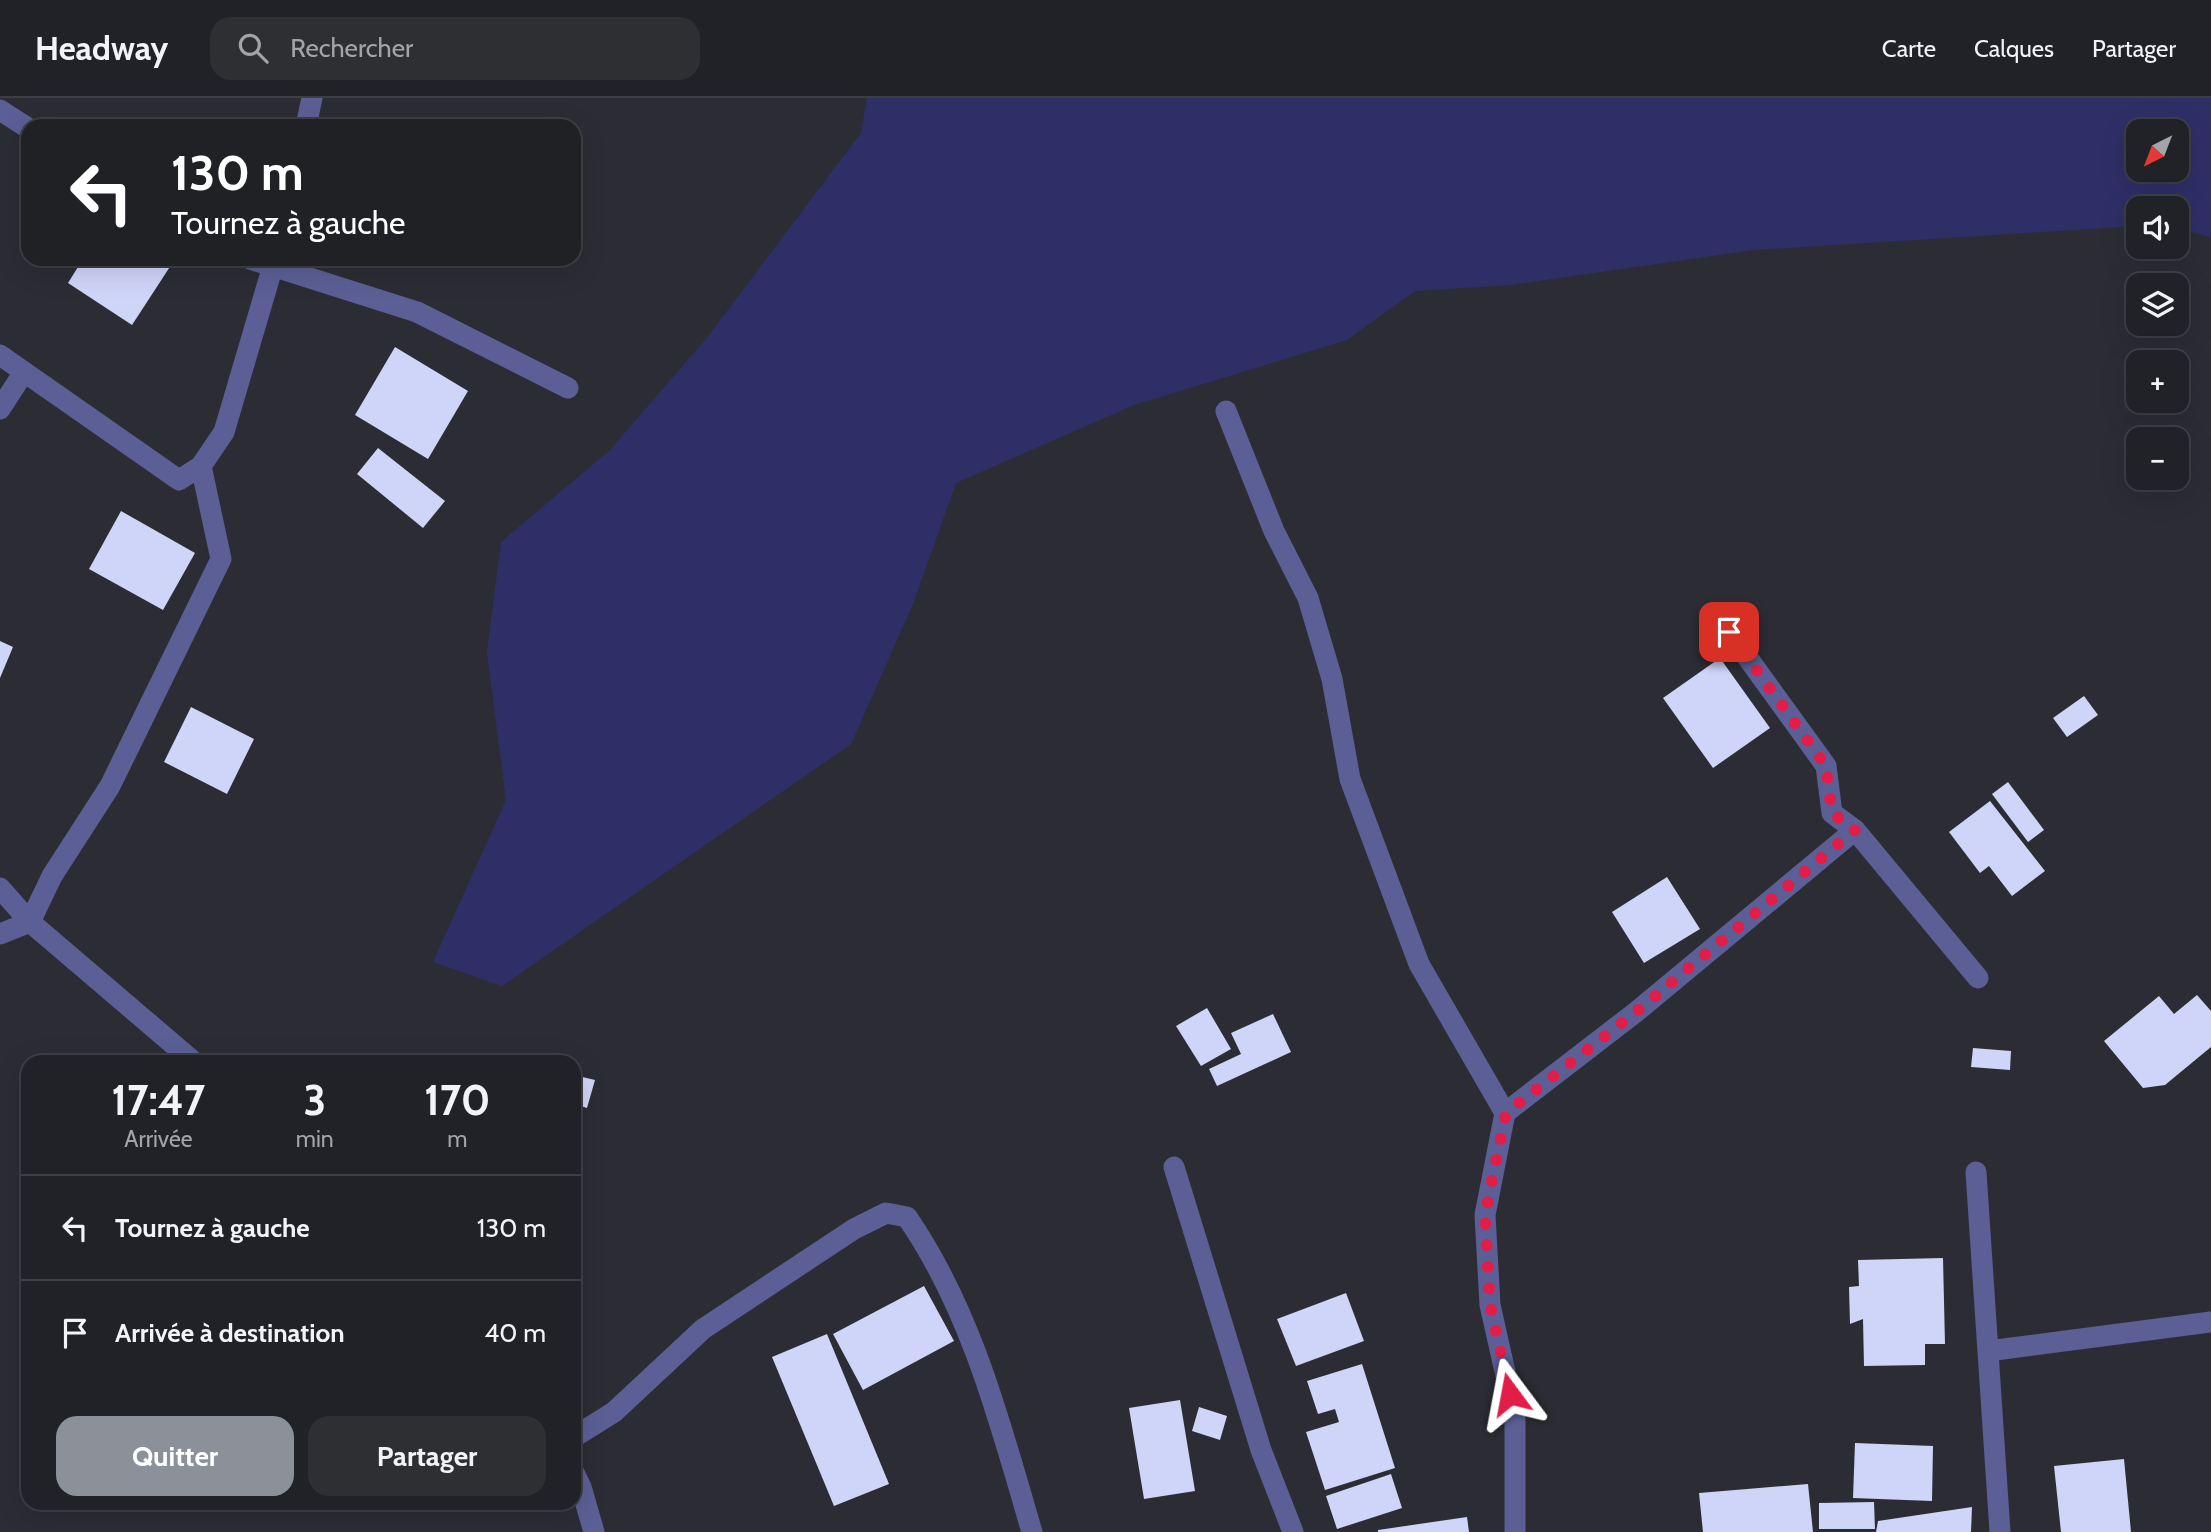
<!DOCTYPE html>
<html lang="fr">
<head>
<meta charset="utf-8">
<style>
  body { margin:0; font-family:Cabin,sans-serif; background:#2d2f33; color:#f1f3f6; height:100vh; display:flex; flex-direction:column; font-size:26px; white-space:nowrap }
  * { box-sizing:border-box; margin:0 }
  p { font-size:23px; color:#a2a4a7 }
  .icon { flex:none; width:38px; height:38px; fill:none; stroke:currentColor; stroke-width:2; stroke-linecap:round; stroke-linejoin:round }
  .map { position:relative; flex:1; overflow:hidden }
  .panel { position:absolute; left:21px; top:957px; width:560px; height:455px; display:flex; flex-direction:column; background:#212227; border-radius:21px; box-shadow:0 7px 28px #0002,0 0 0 2px #3e3f44 }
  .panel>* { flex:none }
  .top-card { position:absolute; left:21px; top:21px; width:560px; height:147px; border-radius:21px; box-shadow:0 7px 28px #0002,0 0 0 2px #3e3f44; background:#202124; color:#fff; overflow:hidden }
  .needle { width:46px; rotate:222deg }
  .tools { position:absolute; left:2126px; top:21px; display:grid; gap:14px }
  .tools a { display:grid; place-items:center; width:63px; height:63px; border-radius:14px; background:#212227; box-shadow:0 7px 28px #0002,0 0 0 2px #3e3f44; font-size:35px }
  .pin { position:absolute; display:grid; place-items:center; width:60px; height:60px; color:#fff; margin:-30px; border-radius:14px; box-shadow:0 4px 10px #0006 }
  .me { position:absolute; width:77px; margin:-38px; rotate:347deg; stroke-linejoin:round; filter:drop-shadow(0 0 5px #0008) }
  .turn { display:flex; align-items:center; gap:24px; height:147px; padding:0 35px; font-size:32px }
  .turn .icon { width:91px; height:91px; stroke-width:2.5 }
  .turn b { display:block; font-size:49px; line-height:60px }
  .eta { display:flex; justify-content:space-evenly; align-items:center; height:119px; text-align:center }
  .eta b { font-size:42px; font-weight:700; line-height:49px }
  .primary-button { display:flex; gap:14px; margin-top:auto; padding:14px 35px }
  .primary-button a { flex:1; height:80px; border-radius:21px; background:#8c9099; color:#fff; font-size:28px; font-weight:700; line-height:80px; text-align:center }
  .primary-button a+a { background:#2d2f33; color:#f1f3f6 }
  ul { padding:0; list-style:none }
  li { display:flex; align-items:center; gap:21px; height:105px; padding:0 35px; border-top:2px solid #3e3f44 }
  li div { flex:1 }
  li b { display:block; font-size:26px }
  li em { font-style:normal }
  header { display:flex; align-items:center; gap:42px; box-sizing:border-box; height:98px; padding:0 35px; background:#212227; border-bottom:2px solid #3e3f44 }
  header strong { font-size:33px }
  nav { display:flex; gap:38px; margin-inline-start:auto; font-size:24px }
  .search { width:490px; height:63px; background:#2d2f33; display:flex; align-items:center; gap:18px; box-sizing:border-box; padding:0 24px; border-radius:21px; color:#a2a4a7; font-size:26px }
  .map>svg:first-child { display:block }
  .green { fill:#2f2f68; fill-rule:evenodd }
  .building { fill:#cfd4f9 }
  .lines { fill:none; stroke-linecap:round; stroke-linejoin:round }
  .minor { stroke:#5b5f95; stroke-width:21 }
  .route { stroke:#e11d48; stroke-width:12; stroke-dasharray:0 21.6 }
</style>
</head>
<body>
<header>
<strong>Headway</strong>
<div class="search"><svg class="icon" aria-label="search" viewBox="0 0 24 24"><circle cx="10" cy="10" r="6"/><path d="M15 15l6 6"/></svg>Rechercher</div>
<nav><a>Carte</a><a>Calques</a><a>Partager</a></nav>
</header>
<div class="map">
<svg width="2211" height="1434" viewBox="0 0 2211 1434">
  <rect width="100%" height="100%" fill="#2c2d34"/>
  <path class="green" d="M867 0H2211V139L2177 131V110H2138V128L1753 152 1511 187 1415 193 1347 242 1134 307 956 385 913 506 851 646 502 888 433 864 506 702 487 554 501 444 609 353 706 241 861 35ZM2138 33H2177V72H2138Z"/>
  <path class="building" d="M83 161H175L132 227 68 185Z
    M395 249 468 293 428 361 355 317Z
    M378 350 445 403 423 430 357 376Z
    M121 413 195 455 163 512 89 471Z
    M0 543 13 549 0 580Z
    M1720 560 1770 630 1713 670 1663 600Z
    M2084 598 2098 617 2067 639 2053 620Z
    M191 609 254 641 227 696 164 664Z
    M2008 684 2044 732 2028 744 1992 696Z
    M1990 703 2045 773 2012 798 1989 768 1980 775 1949 734Z
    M1667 779 1700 831 1644 865 1612 814Z
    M2197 897 2211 913V949L2165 987 2143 990 2104 943 2159 898 2174 916Z
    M1207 910 1231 951 1201 968 1176 928Z
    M1273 916 1291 954 1217 988 1209 971 1241 956 1231 935Z
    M1973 950 2011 953 2010 972 1971 969Z
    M574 977 595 982 587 1010 574 1006Z
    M1943 1160 1945 1246H1925V1267L1864 1268 1863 1221 1850 1226 1849 1189 1859 1188 1858 1162Z
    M924 1188 954 1243 863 1292 833 1236Z
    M1346 1195 1364 1243 1296 1268 1277 1221Z
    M827 1236 889 1386 834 1408 772 1259Z
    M1362 1266 1395 1370 1325 1392 1306 1334 1339 1324 1335 1311 1318 1316 1307 1283Z
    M1180 1302 1195 1393 1144 1401 1129 1310Z
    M1199 1309 1227 1318 1220 1342 1192 1333Z
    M1855 1345 1933 1348 1932 1403 1853 1400Z
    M2124 1361 2131 1434H2061L2054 1368Z
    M1391 1376 1402 1410 1337 1431 1326 1398Z
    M1808 1386 1813 1434H1703L1699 1395Z
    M1874 1404 1875 1431H1819V1405Z
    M1972 1409 1971 1434H1876L1878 1423Z
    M1467 1419 1469 1434H1378V1432Z"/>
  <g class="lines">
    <path class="minor" d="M0 12 28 30
      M306 28 312 0
      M250 161 417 214 568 290
      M0 257 179 382 201 368 224 334 275 161
      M0 311 24 274
      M1226 313 1274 433 1308 500 1332 581 1350 681 1419 866 1505 1015
      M1729 534 1826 668 1832 715 1855 732 1978 880
      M0 790 30 824 194 964
      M0 836 30 824 52 778 110 688 221 461 201 368
      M1174 1069 1261 1352 1293 1434
      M1976 1074 2000 1434
      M1988 1253 2211 1224
      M574 1339 614 1314 703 1231 854 1131 886 1115 907 1119C972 1214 1000 1325 1032 1434
      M574 1375 581 1389 594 1434
      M1515 1434V1318L1490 1207 1485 1117 1505 1015 1636 914 1855 732"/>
  </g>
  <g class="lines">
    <path class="route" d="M1510 1296 1490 1206 1485 1117 1506 1015 1636 914 1855 732 1832 715 1826 668 1729 534"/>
  </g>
</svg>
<div class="tools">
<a><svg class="needle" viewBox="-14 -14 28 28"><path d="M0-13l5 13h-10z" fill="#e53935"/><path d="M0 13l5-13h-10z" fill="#a2a4a7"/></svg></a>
<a><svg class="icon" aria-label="sound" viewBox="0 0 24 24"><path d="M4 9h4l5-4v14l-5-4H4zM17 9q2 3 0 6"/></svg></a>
<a><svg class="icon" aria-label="layers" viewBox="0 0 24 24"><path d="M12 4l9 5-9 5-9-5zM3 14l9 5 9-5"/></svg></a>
<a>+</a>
<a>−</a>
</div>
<div class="pin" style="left:1729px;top:534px;background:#d93025"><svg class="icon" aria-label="arrive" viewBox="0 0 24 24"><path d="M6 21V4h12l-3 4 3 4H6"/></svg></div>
<svg class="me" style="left:1510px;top:1296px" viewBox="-20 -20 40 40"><path d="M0-17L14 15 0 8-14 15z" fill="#e11d48" stroke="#fff" stroke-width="4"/></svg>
<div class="top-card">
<div class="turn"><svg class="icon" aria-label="left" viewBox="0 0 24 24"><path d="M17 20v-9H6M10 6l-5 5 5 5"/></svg><div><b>130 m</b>Tournez à gauche</div></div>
</div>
<section class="panel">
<div class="eta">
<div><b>17:47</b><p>Arrivée</p></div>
<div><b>3</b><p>min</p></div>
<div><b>170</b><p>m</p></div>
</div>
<ul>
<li><svg class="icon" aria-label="left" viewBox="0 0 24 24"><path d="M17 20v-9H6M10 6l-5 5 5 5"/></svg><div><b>Tournez à gauche</b></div><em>130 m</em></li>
<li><svg class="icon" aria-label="arrive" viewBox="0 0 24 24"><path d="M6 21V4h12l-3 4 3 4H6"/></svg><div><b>Arrivée à destination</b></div><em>40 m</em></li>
</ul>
<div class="primary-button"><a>Quitter</a><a>Partager</a></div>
</section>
</div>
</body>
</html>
